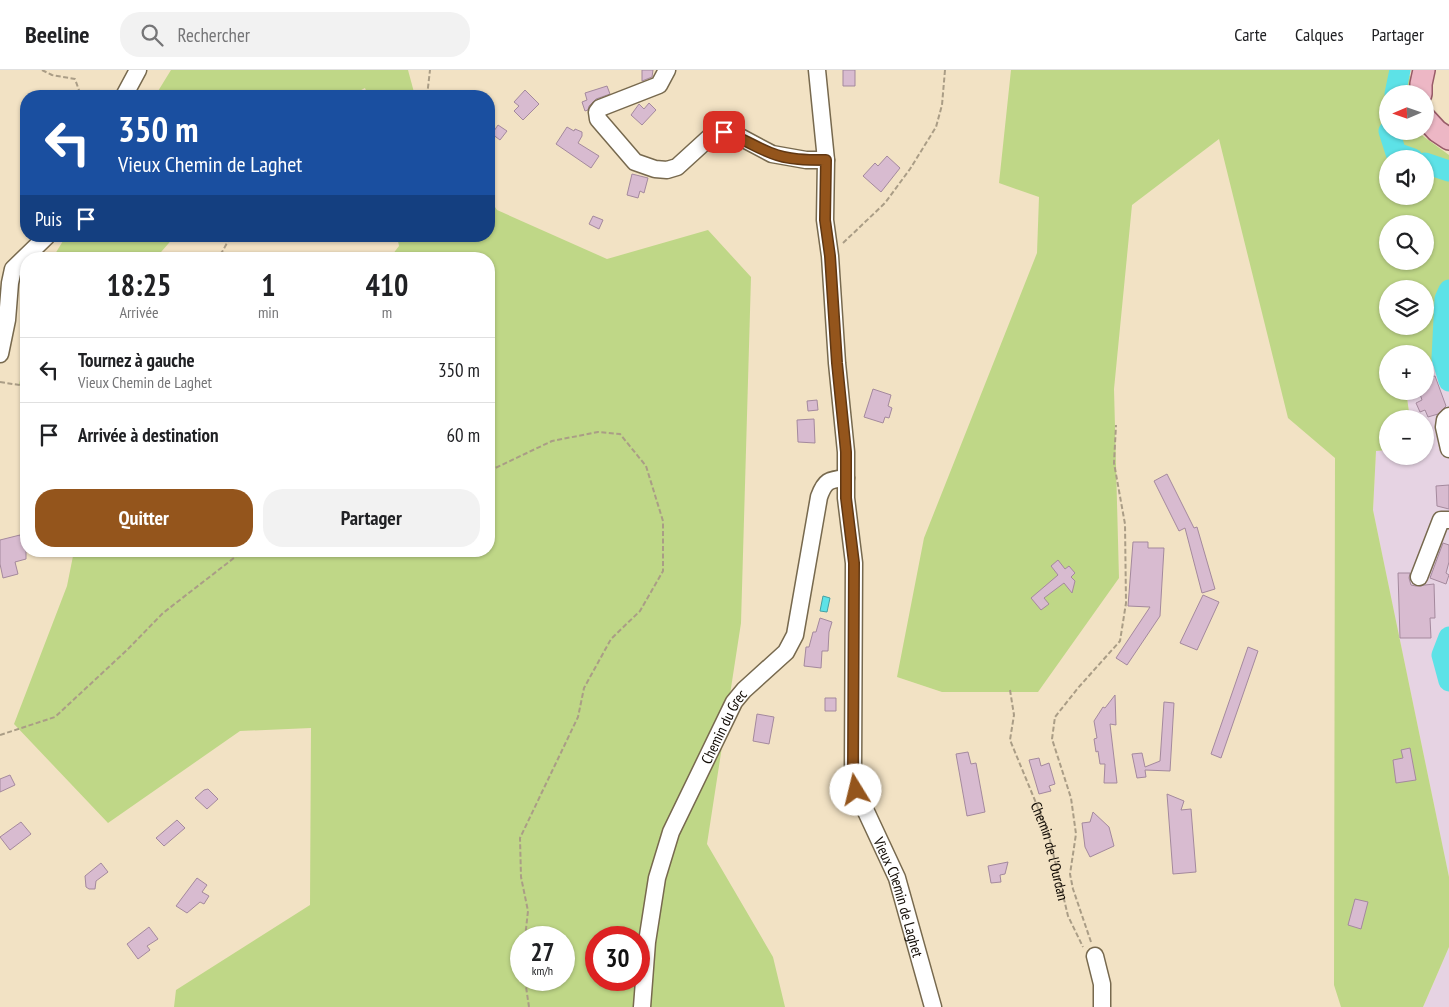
<!DOCTYPE html>
<html lang="fr">
<head>
<meta charset="utf-8">
<style>
  body { margin:0; font-family:"PT Sans Narrow",sans-serif; background:#f2f2f2; color:#202124; height:100vh; display:flex; flex-direction:column; font-size:19px; white-space:nowrap }
  * { box-sizing:border-box; margin:0 }
  p { font-size:16px; color:#757577 }
  .icon { flex:none; width:28px; height:28px; fill:none; stroke:currentColor; stroke-width:2; stroke-linecap:round; stroke-linejoin:round }
  .map { position:relative; flex:1; overflow:hidden }
  .panel { position:absolute; left:20px; top:182px; width:475px; height:305px; display:flex; flex-direction:column; background:#fff; border-radius:20px; box-shadow:0 1px 4px #0004 }
  .panel>* { flex:none }
  .top-card { position:absolute; left:20px; top:20px; width:475px; height:152px; border-radius:20px; box-shadow:0 1px 4px #0004; background:#1a4fa0; color:#fff; overflow:hidden }
  .needle { width:32px; rotate:268deg }
  .fabs { position:absolute; left:1379px; top:15px; display:grid; gap:10px }
  .fabs a { display:grid; place-items:center; width:55px; height:55px; border-radius:50%; background:#fff; box-shadow:0 1px 4px #0004; font-size:25px }
  .speed { position:absolute; left:510px; top:856px; display:flex; gap:10px; font-size:25px; font-weight:700; text-align:center }
  .speed>* { display:grid; place-content:center; width:65px; height:65px; border-radius:50%; background:#fff; box-shadow:0 1px 4px #0004; line-height:1 }
  .speed small { font-size:12px; font-weight:400 }
  .speed .limit { border:8px solid #d22; background:#fff; color:#111 }
  .pin { position:absolute; display:grid; place-items:center; width:42px; height:42px; color:#fff; margin:-21px; border-radius:10px; box-shadow:0 2px 8px #0006 }
  .me { position:absolute; width:55px; margin:-28px; rotate:351deg; stroke-linejoin:round; filter:drop-shadow(0 0 4px #0008) }
  .turn { display:flex; align-items:center; gap:18px; height:105px; padding:0 15px; font-size:22px }
  .turn .icon { width:65px; height:65px; stroke-width:2.5 }
  .turn b { display:block; font-size:35px; line-height:42px }
  .then { display:flex; align-items:center; height:48px; padding:0 15px; background:#0003; gap:10px; font-size:19px }
  .eta { display:flex; justify-content:space-evenly; align-items:center; height:85px; text-align:center }
  .eta b { font-size:30px; font-weight:600; line-height:35px }
  .cta { display:flex; gap:10px; margin-top:auto; padding:10px 15px }
  .cta a { flex:1; height:58px; border-radius:20px; background:#94551c; color:#fff; font-size:20px; font-weight:600; line-height:58px; text-align:center }
  .cta a+a { background:#f2f2f2; color:#202124 }
  ul { padding:0; list-style:none }
  li { display:flex; align-items:center; gap:15px; height:65px; padding:0 15px; border-top:1px solid #e0e0e0 }
  li div { flex:1 }
  li b { display:block; font-size:19px }
  li em { font-style:normal }
  header { display:flex; align-items:center; gap:30px; box-sizing:border-box; height:70px; padding:0 25px; background:#fff; border-bottom:1px solid #e0e0e0 }
  header strong { font-size:24px }
  nav { display:flex; gap:28px; margin-inline-start:auto; font-size:18px }
  .search { width:350px; height:45px; background:#f2f2f2; display:flex; align-items:center; gap:12px; box-sizing:border-box; padding:0 18px; border-radius:20px; color:#757577; font-size:19px }
  .map>svg:first-child { display:block }
  .industrial { fill:#e6d3e3 }
  .green { fill:#bfd787; fill-rule:evenodd }
  .water { fill:#5de2e7; stroke:#46a1a3 }
  .lines { fill:none; stroke-linecap:round; stroke-linejoin:round }
  .river { stroke:#5de2e7; stroke-width:21 }
  .building { fill:#d8bbd0; stroke:#a4899d }
  .minor-casing { stroke:#77694e; stroke-width:19 }
  .major-casing { stroke:#985b68; stroke-width:24 }
  .path { stroke:#aa9d86; stroke-width:2; stroke-dasharray:5 2.5; stroke-linecap:butt }
  .minor { stroke:#fff; stroke-width:16 }
  .major { stroke:#edb7c5; stroke-width:21 }
  .route-casing { stroke:#603712; stroke-width:12 }
  .route { stroke:#94551c; stroke-width:9 }
  .labels { text-anchor:middle; dominant-baseline:central; stroke-width:5; stroke-linejoin:round; paint-order:stroke }
  .street-label { font-size:15px; fill:#100a03; stroke:#fff }
</style>
</head>
<body>
<header>
<strong>Beeline</strong>
<div class="search"><svg class="icon" aria-label="search" viewBox="0 0 24 24"><circle cx="10" cy="10" r="6"/><path d="M15 15l6 6"/></svg>Rechercher</div>
<nav><a>Carte</a><a>Calques</a><a>Partager</a></nav>
</header>
<div class="map">
<svg width="1449" height="937" viewBox="0 0 1449 937">
  <rect width="100%" height="100%" fill="#f2e2c4"/>
  <path class="industrial" d="M1449 282V807L1373 440 1376 381 1387 380 1388 386H1425V349H1410L1406 321H1425V296Z
    M1449 877V937H1423Z"/>
  <path class="green" d="M171 0H408L415 26H368L365 18 350 26H155Z
    M1011 0H1404L1411 7 1413 24H1388V61H1416L1449 85V282L1425 296V284H1388V321H1406L1410 349H1388L1387 380 1376 381 1373 440 1449 807V877L1423 937H1341L1334 915 1335 388 1288 348 1219 69 1132 135 1114 319 1119 508 1038 622H942L897 607 924 468 1037 183 1039 127 999 113ZM1388 89H1425V126H1388ZM1388 154H1425V191H1388ZM1388 219H1425V256H1388Z
    M489 128 497 140 607 189 708 160 751 207 741 553 707 774 773 887 785 937H174L176 920 310 835 311 658 240 661 108 753 14 654 67 516 74 481H489V189H389L399 176 397 166H489ZM521 868H564V910H521ZM596 868H639V910H596Z
    M66 166H175L155 189H52Z
    M26 280V320L19 315Z"/>
  <path class="water" d="M823 526 830 528 827 542 820 541Z"/>
  <g class="lines">
    <path class="river" d="M1395 24 1400 0
      M1389 61 1396 83 1413 89
      M1425 93 1449 101
      M1449 220 1445 229 1442 288 1449 311
      M1449 567 1442 585 1449 611"/>
  </g>
  <path class="building" d="M642 0H653L652 7 642 11Z
    M843 0H855V16H843Z
    M607 16 610 24 596 29 589 36 588 40 585 41 582 32 587 30 585 23Z
    M525 20 539 34 523 50 514 41 519 36 514 32Z
    M649 33 656 40 642 55 631 45 639 34 644 39Z
    M498 55 507 61 500 70 492 64Z
    M567 57 574 61 575 59 582 62V66L578 73 599 86 591 98 556 74Z
    M887 86 900 98 881 122 863 106 875 93 878 96Z
    M632 104 648 108 644 123 640 121 638 128 627 125Z
    M593 146 603 150 599 159 589 154Z
    M1435 306 1446 336 1438 344 1428 347 1425 340 1420 342 1416 333 1422 330 1419 321H1425V308Z
    M873 319 891 325 888 336 892 338 889 348 885 347 883 353 864 347Z
    M817 330 818 340 808 341 807 331Z
    M814 349 815 373 798 372 797 350Z
    M1167 404 1194 458 1197 457 1215 519 1202 523 1185 458 1179 461 1154 411Z
    M1449 415V439L1437 436 1436 416Z
    M20 465 22 473 26 472V489L15 492 18 504 3 508 0 494V470Z
    M1133 472H1148V478H1164L1160 546 1127 595 1116 588 1150 537 1128 536Z
    M1443 473 1449 475V492L1446 503 1449 505 1446 514 1430 508Z
    M1058 490 1065 499 1069 496 1075 503 1071 507 1075 511 1072 523 1064 513 1044 528 1049 534 1041 540 1031 528 1058 505 1051 496Z
    M1398 503H1410L1409 508 1411 515 1416 516 1434 514 1435 548H1430L1431 568H1400Z
    M1203 525 1219 532 1197 580 1180 573Z
    M820 548 832 552 829 562 828 581H822L821 598 804 596 806 577H809L813 562H816Z
    M1248 577 1258 581 1221 688 1211 684Z
    M1115 625 1116 655 1110 654 1117 713H1104L1105 694H1100L1098 681 1096 682 1094 669 1097 668 1094 651 1103 637 1105 638Z
    M825 628H836V641H825Z
    M1164 632 1174 633 1170 701 1145 700 1146 707 1137 708 1132 684 1142 683 1145 697 1160 691Z
    M757 644 774 647 769 674 753 671Z
    M1410 678 1416 710 1396 713 1393 690 1403 688 1401 680Z
    M968 682 971 694 976 693 985 742 967 746 956 684Z
    M1039 688 1041 696 1049 693 1055 714 1049 716 1051 721 1039 724 1029 690Z
    M10 705 15 715 0 722V709Z
    M208 719 218 729 207 739 195 728 204 720Z
    M1167 724 1184 731 1181 740 1191 739 1196 802 1173 804Z
    M1093 742 1109 757 1114 776 1090 787 1085 777 1082 753 1090 752Z
    M177 750 185 758 164 776 156 768Z
    M21 752 31 764 10 780 0 767Z
    M1008 792 1005 804 1000 805 1001 812 991 813 988 796Z
    M101 793 108 802 96 811 95 819H89L86 817 85 806Z
    M197 808 207 815 202 822 209 826 204 834 200 832 187 843 176 836Z
    M1355 829 1368 832 1361 859 1348 855Z
    M149 857 158 869 147 876 150 880 138 889 127 874Z"/>
  <g class="lines">
    <g class="minor-casing">
      <g id="minor">
        <path d="M667 0 659 15 600 38 597 42 598 49 635 92 655 99 667 100 677 97 711 66 724 62 740 67 772 84 806 90H826"/>
        <path id="s2" d="M817 0 826 90 825 150 830 186 837 293 846 382V428L854 493 853 702 856 720 897 808 933 937"/>
        <path d="M124 26 138 0"/>
        <path d="M0 284 7 250 10 213 13 199 47 166"/>
        <path d="M1449 346 1445 350 1444 357 1449 379"/>
        <path d="M1419 507 1441 450H1449"/>
        <path d="M1095 886 1102 914V937"/>
        <path id="s3" d="M642 937 647 872 657 808 671 762 734 632 744 620 786 582 795 565 819 427C825 410 829 410 846 408"/>
      </g>
    </g>
    <g class="major-casing">
      <path id="major" d="M1421 24V14L1424 0
        M1425 48 1437 61 1449 69"/>
    </g>
    <g class="path">
      <path d="M42 0 52 5 75 9 81 26"/>
      <path d="M427 26 430 0"/>
      <path d="M843 173 885 133 910 99 936 57 942 35 945 0"/>
      <path d="M214 189 222 182 231 166"/>
      <path d="M0 312 26 316"/>
      <path d="M489 401 552 371 598 362 620 364 646 396 663 451V501L640 541 611 569 584 618 578 647 520 768 521 807 528 841 525 868"/>
      <path id="s1" d="M1010 620 1014 645 1010 670 1048 762 1068 846 1083 877"/>
      <path d="M0 665 55 647 127 580 163 543 243 481"/>
      <path d="M1091 872 1073 819 1070 804 1076 764 1071 728 1052 669 1055 647 1078 618 1120 571 1126 533 1125 454 1114 393 1116 355"/>
      <path d="M525 910 529 937"/>
    </g>
    <use href="#minor" class="minor"/>
    <use href="#major" class="major"/>
  </g>
  <g class="lines">
    <g class="route-casing">
      <path id="route" d="M724 62C741 67 755 77 771 83 788 90 808 90 826 90L825 150 830 186 837 293 846 382V428L854 493 853 702 856 720"/>
    </g>
    <use href="#route" class="route"/>
  </g>
  <g class="labels">
    <g class="street-label">
      <text stroke="none"><textPath href="#s3" startOffset="296">Chemin du Grec</textPath></text>
      <text stroke="none"><textPath href="#s1" startOffset="169">Chemin de l'Ourdan</textPath></text>
      <text stroke="none"><textPath href="#s2" startOffset="838">Vieux Chemin de Laghet</textPath></text>
    </g>
  </g>
</svg>
<div class="fabs">
<a><svg class="needle" viewBox="-14 -14 28 28"><path d="M0-13l5 13h-10z" fill="#e53935"/><path d="M0 13l5-13h-10z" fill="#757577"/></svg></a>
<a><svg class="icon" aria-label="sound" viewBox="0 0 24 24"><path d="M4 9h4l5-4v14l-5-4H4zM17 9q2 3 0 6"/></svg></a>
<a><svg class="icon" aria-label="search" viewBox="0 0 24 24"><circle cx="10" cy="10" r="6"/><path d="M15 15l6 6"/></svg></a>
<a><svg class="icon" aria-label="layers" viewBox="0 0 24 24"><path d="M12 4l9 5-9 5-9-5zM3 14l9 5 9-5"/></svg></a>
<a>+</a>
<a>−</a>
</div>
<div class="speed"><div>27<small>km/h</small></div><div class="limit">30</div></div>
<div class="pin" style="left:724px;top:62px;background:#d93025"><svg class="icon" aria-label="arrive" viewBox="0 0 24 24"><path d="M6 21V4h12l-3 4 3 4H6"/></svg></div>
<svg class="me" style="left:856px;top:720px" viewBox="-20 -20 40 40"><circle r="19" fill="#fff"/><path d="M0-13L10 11 0 6-10 11z" fill="#94551c"/></svg>
<div class="top-card">
<div class="turn"><svg class="icon" aria-label="left" viewBox="0 0 24 24"><path d="M17 20v-9H6M10 6l-5 5 5 5"/></svg><div><b>350 m</b>Vieux Chemin de Laghet</div></div>
<div class="then">Puis<svg class="icon" aria-label="arrive" viewBox="0 0 24 24"><path d="M6 21V4h12l-3 4 3 4H6"/></svg></div>
</div>
<section class="panel">
<div class="eta">
<div><b>18:25</b><p>Arrivée</p></div>
<div><b>1</b><p>min</p></div>
<div><b>410</b><p>m</p></div>
</div>
<ul>
<li><svg class="icon" aria-label="left" viewBox="0 0 24 24"><path d="M17 20v-9H6M10 6l-5 5 5 5"/></svg><div><b>Tournez à gauche</b><p>Vieux Chemin de Laghet</p></div><em>350 m</em></li>
<li><svg class="icon" aria-label="arrive" viewBox="0 0 24 24"><path d="M6 21V4h12l-3 4 3 4H6"/></svg><div><b>Arrivée à destination</b></div><em>60 m</em></li>
</ul>
<div class="cta"><a>Quitter</a><a>Partager</a></div>
</section>
</div>
</body>
</html>
